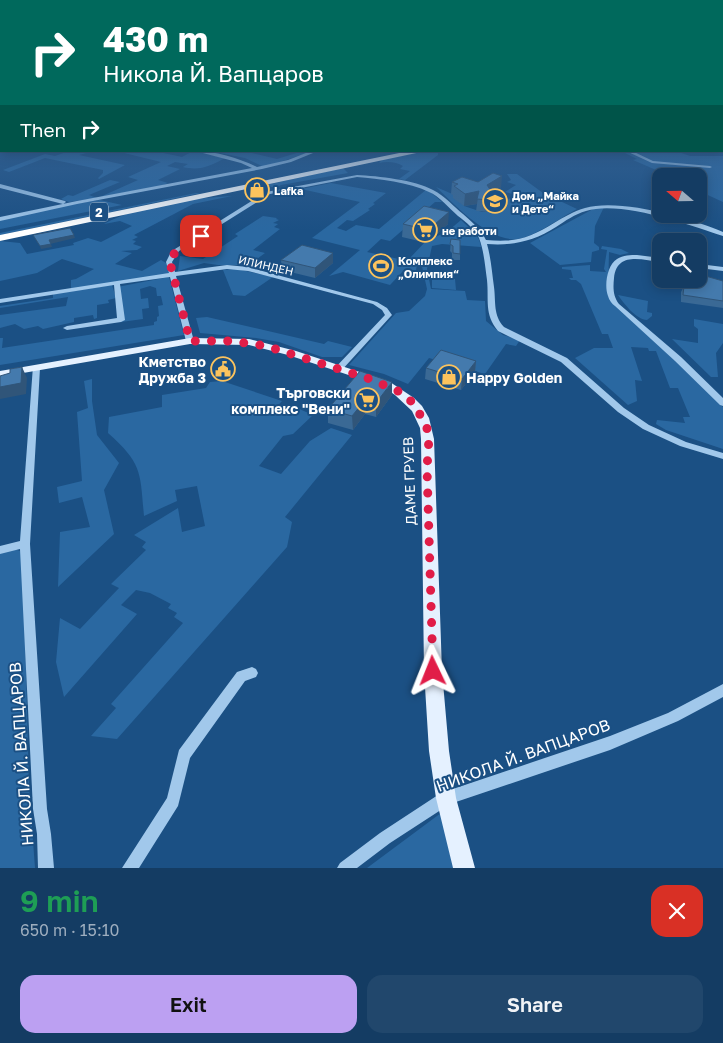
<!DOCTYPE html>
<html lang="en">
<head>
<meta charset="utf-8">
<style>
  body { margin:0; font-family:"Golos Text",sans-serif; background:#21476c; color:#f1f3f6; height:100vh; display:flex; flex-direction:column; font-size:19px; white-space:nowrap }
  * { box-sizing:border-box; margin:0 }
  p { font-size:16px; color:#9dadbe }
  .icon { flex:none; width:28px; height:28px; fill:none; stroke:currentColor; stroke-width:2; stroke-linecap:round; stroke-linejoin:round }
  .map { position:relative; height:868px; overflow:hidden }
  .sheet { display:flex; flex-direction:column; background:#143c63; flex:1 }
  .sheet>* { flex:none }
  .guide { position:absolute; left:0px; top:0px; width:724px; height:152px; box-shadow:0 2px 12px #0003,0 0 0 1px #335678; background:#00695c; color:#fff; overflow:hidden }
  .needle { width:32px; rotate:290deg }
  .controls { position:absolute; left:652px; top:168px; display:grid; gap:10px }
  .controls a { display:grid; place-items:center; width:55px; height:55px; border-radius:10px; background:#143c63; box-shadow:0 2px 12px #0003,0 0 0 1px #335678; font-size:25px }
  .pin { position:absolute; display:grid; place-items:center; width:42px; height:42px; color:#fff; margin:-21px; border-radius:10px; box-shadow:0 2px 8px #0006 }
  .me { position:absolute; width:55px; margin:-28px; rotate:358deg; stroke-linejoin:round; filter:drop-shadow(0 0 4px #0008) }
  .turn { display:flex; align-items:center; gap:18px; height:105px; padding:0 20px; font-size:22px }
  .turn .icon { width:65px; height:65px; stroke-width:2.5 }
  .turn b { display:block; font-size:35px; line-height:42px }
  .then { display:flex; align-items:center; height:48px; padding:0 20px; background:#0003; gap:10px; font-size:19px }
  .round { display:grid; place-items:center; flex:none; width:52px; height:52px; border-radius:15px; background:#21476c }
  .headline { display:flex; align-items:center; justify-content:space-between; height:85px; padding:0 20px }
  h1 { font-size:30px; font-weight:600; line-height:38px; color:#1e9e55 }
  .button { display:flex; gap:10px; margin-top:auto; padding:10px 20px }
  .button a { flex:1; height:58px; border-radius:15px; background:#bca0f2; color:#111; font-size:20px; font-weight:600; line-height:58px; text-align:center }
  .button a+a { background:#21476c; color:#f1f3f6 }
  .map>svg:first-child { display:block }
  .green { fill:#2a68a1 }
  .lines { fill:none; stroke-linecap:round; stroke-linejoin:round }
  .minor { fill:#a1c8eb; fill-rule:evenodd }
  .major { fill:#e5f1ff; fill-rule:evenodd }
  .highway { fill:#fff; fill-rule:evenodd }
  .wall { fill:#3a6995 }
  .shaded-wall { fill:#305579 }
  .building { fill:#447aad; stroke:#305579 }
  .route { stroke:#e11d48; stroke-width:9; stroke-dasharray:0 16.2 }
  .labels { text-anchor:middle; dominant-baseline:central; stroke-width:4; stroke-linejoin:round; paint-order:stroke }
  .far-poi-label { font-size:11px; font-weight:bold; fill:#fff; stroke:#1b5084; text-anchor:start }
  .far-street-label { font-size:11px; fill:#fff; stroke:#1b5084 }
  .shield { fill:#1b5084; stroke:#bbcada; stroke-width:1 }
  .shield-label { font-size:12px; font-weight:bold; fill:#fff }
  .poi-label { font-size:14px; font-weight:bold; fill:#fff; stroke:#1b5084; text-anchor:end }
  .street-label { font-size:14px; fill:#fff; stroke:#1b5084 }
  .near-street-label { font-size:16px; fill:#fff; stroke:#1b5084 }
</style>
</head>
<body>
<div class="map">
<svg width="723" height="868" viewBox="0 0 723 868">
  <rect width="100%" height="100%" fill="#1b5084"/>
  <path class="green" d="M69 151H94L79 155 125 165 99 179 98 178 103 173V170L45 158 9 172 3 170 45 154 55 156Z
    M116 151H154L182 157 193 151 225 158C210 166 200 171 183 167L188 164 175 162 167 166 180 169 158 180 168 183 161 186 100 197 138 180 128 177 161 162Z
    M223 151H243L277 159 303 151H314L264 167 245 158 220 153Z
    M428 151H438V155L405 180 399 179 410 171 400 169 403 166C397 162 387 161 379 163L383 159Z
    M621 151H676L690 156H723V202L699 191V176H661V179L655 176 663 173 633 160 637 159Z
    M343 168 348 173 281 185 275 188 266 185Z
    M507 174H517L543 193 577 209C562 217 538 234 522 238 494 247 455 205 436 187L457 196 464 206 482 212H491L492 203 500 204 516 195 505 192 516 185 507 182 511 180Z
    M110 180 120 182 89 195 97 198 69 202 61 199 68 195 73 196Z
    M331 183 386 193 373 203 375 204 368 209 370 210 353 221 347 220 337 228 346 231 356 225 379 229 427 189 442 202H435L390 241 381 239 367 252 417 263 416 271 405 269 390 285 343 272 329 276 360 250 312 238 360 202 301 189Z
    M196 193H201L0 235V233Z
    M232 196 193 204 134 235 138 237 132 240 136 241 133 244 142 247 137 250 121 251 132 253 115 264 142 271 161 260 166 263 170 274 71 289V280L76 279 94 269 62 259 37 273 0 281V241L20 243 27 254 74 245 73 243 88 238 101 242 132 226 120 221 104 224C138 205 193 198 232 196Z
    M100 200 122 205 0 229V220L67 205Z
    M604 207 595 226 594 243 599 247V250L592 252 591 262 560 265 530 243 595 208Z
    M263 216 277 218 276 219 279 220 273 223 278 224 274 227 280 229 253 250 265 253 249 265H218L204 263 178 271 180 256 203 259 238 236 235 234Z
    M461 220C469 228 480 235 481 247L442 244 432 246 427 269 431 289 465 291 467 300 485 301 486 321 503 335 520 340 516 346 506 344 485 374 429 358 408 384 384 374 349 365 396 313 409 311 425 296 427 289 421 262 409 259 425 242 448 231Z
    M602 246 621 249 629 253 620 255 609 252 608 296 723 407V449L666 430 656 424 657 420 685 423 683 417H690L678 388H670L656 351H649L648 348 631 347 642 381 635 380 637 401 628 405 575 358 594 348H613L608 334H602L581 284 576 280H571L569 278H573L571 270 562 269V267L590 265V271L606 272 604 269 607 250 601 249Z
    M237 269 273 277 245 296 233 295 223 270Z
    M169 277 184 335 0 365V338H3L2 348 154 325V322L157 321V317L159 316 158 306 163 305 161 296H157L156 288 150 286 140 289 141 299 148 298 149 308 142 309 143 319 121 322 117 287Z
    M432 278 455 279 456 290 432 288Z
    M112 285 116 298 108 300 109 303 97 305V318L94 319 93 315 74 318V322L43 329 38 326 24 329 15 324 0 328V315L66 306 68 297 0 308V306L53 298V294Z
    M618 295 648 301 647 312 652 313V316L647 320C637 320 624 304 618 295Z
    M207 317 324 344 328 341 352 347 342 357H322L279 342 256 338 200 333 196 318Z
    M694 319 723 324V343L716 353 718 377H711L672 339 698 343V329L694 326Z
    M92 379V401L97 435 119 463 104 490 114 534 58 587 60 532 90 527 82 497 59 503 57 487 82 481 77 412 88 408 84 381Z
    M222 381 282 401 274 410 290 416 297 408 313 415 293 434 283 436 259 466 281 474 310 441 331 428 352 435 285 517 292 522 287 547 117 739 91 736 116 708 111 704 183 623 174 617 177 613 168 608 171 604 150 593 136 590 121 605 137 614 64 697 56 662 60 618 80 629 119 588 111 584 146 550 142 547 146 542 134 535 178 508 182 532 205 526 197 486 175 490 177 501 144 516C140 473 143 464 108 433L109 417 162 407V395L206 388 210 382Z
    M14 549 23 552 29 787 35 868H0V552Z
    M441 813 453 868H367Z"/>
  <g class="lines">
    <path class="minor" d="M0 116H1V118H0Z
      M722 120H723V122H722Z
      M0 143H1V145H0Z
      M195 151C215 151 239 158 257 167L288 160 311 151H318L291 162 262 169 77 204 0 221V217L77 201 252 168 241 163Z
      M626 151H632L653 161 710 166 712 167 710 168 652 163Z
      M357 175C378 176 415 180 433 190 444 195 454 207 463 214 472 222 481 230 486 240 514 243 530 238 554 223 564 217 574 211 585 208 620 198 690 218 723 232V236C689 225 621 200 586 211 575 214 565 221 556 227 534 241 513 246 487 244 491 258 492 273 494 287 496 302 493 315 504 327L567 358 624 408 649 425 686 442 723 453V459L680 446 643 429 618 412 561 362 498 331C484 314 489 300 487 280 485 266 484 251 479 238 475 229 466 222 458 216 449 208 439 196 429 192 409 182 379 179 357 177L270 194 179 251 172 262 175 272 227 265 248 267 377 302 387 308 392 315 391 316 341 371H338L334 369 385 315 382 310 373 304 248 271 227 269 176 276 194 341 190 343 186 341 170 277 120 284 125 320 121 322 67 330 63 328 67 326 117 318 114 285 0 303V299L169 273 166 262 170 254 175 249 266 192Z
      M0 184 65 201 66 202 63 204 0 188Z
      M637 255 661 258V262C642 260 617 251 614 278 613 288 613 296 619 304L681 357 723 398V406L720 405 675 361 615 306C612 304 609 300 608 296 604 286 607 265 617 259 623 255 631 255 637 255Z
      M699 264 723 267V271L699 268Z
      M33 366H39L40 368 30 544 47 809 51 834 54 868H38L37 834 33 809 20 549 0 554V546L20 541Z
      M252 667 256 669 258 673 256 677 245 681 190 758 178 806 139 868H122L167 798 179 750 237 672Z
      M723 684V697L678 721 610 750 450 804 390 843 357 868H337L340 863 380 833 441 793 610 736 668 713Z"/>
    <path class="major" d="M190 338 249 339 296 351 390 382 414 398 422 406 429 418 434 439 442 671 449 751 456 798 475 868H453L436 798 429 751 424 671 421 439 420 428 412 411 395 395 382 386 288 355 249 345 190 344 0 377V371Z"/>
    <path class="highway" d="M722 147H723V151H722Z
      M409 151H426L0 241V235Z"/>
  </g>
  <path class="wall" d="M452 182 501 188 491 193 489 212 476 211 477 204 464 206 453 198V195L451 194Z
    M403 224H448L427 243 402 237Z
    M451 239 460 254V260H452V253L450 251Z
    M281 260 333 263 315 278 282 270Z
    M702 275 723 282V308L681 302V292L684 286H686V279H699Z
    M476 361 475 372 461 390 425 379 426 368Z
    M360 371 392 395 376 417 365 414 353 430 328 423V409Z"/>
  <path class="shaded-wall" d="M502 176 501 188 485 197 487 185Z
    M479 191 477 204 464 206 465 194Z
    M449 212 448 224 427 243 428 230Z
    M74 235 75 238 50 244 49 240Z
    M51 244 52 247 41 249 40 246Z
    M333 253V263L315 278V268Z
    M476 361 475 372 461 390 462 379Z
    M22 367 27 378 26 394 0 399V387Z
    M392 382V395L376 417V403Z
    M365 400V414L353 430 352 416Z"/>
  <path class="building" d="M493 173 502 176 487 185 491 191 490 200 477 199 479 191 465 194 454 186 458 184 452 182 462 177 478 182Z
    M424 206 449 212 428 230 403 224Z
    M70 228 74 235 49 240 51 244 40 246 33 235Z
    M451 239 460 240V254L453 253V246L450 244Z
    M302 245 333 253 315 268 281 260Z
    M699 272 702 275 723 281V301L683 295 684 286H689L688 279H699Z
    M441 350 476 361 462 379 426 368Z
    M22 367 21 383 0 387V376L10 373V369Z
    M360 371 392 382 376 403 365 400 352 416 328 409Z"/>
  <linearGradient id="sky" x2="0" y2="1"><stop stop-color="#0f2c49"/><stop offset="0.47" stop-color="#396494"/><stop offset="1" stop-color="#396494" stop-opacity="0"/></linearGradient>
  <rect width="723" height="230" fill="url(#sky)"/>
  <g class="lines">
    <path class="route" d="M201 236 178 250 169 259 190 341H231L266 346 370 379 400 392 412 402 426 424 429 438 427 468 433 671"/>
  </g>
  <defs>
    <g id="shop-ring" transform="scale(1.25)"><circle r="9.5" fill="#1b5084" stroke="#fcc35d" stroke-width="1.5"/><path d="M-5-2.5h2.3a2.7 3.5 0 0 1 5.4 0H5L5.5 6h-11ZM-1.5-2.5h3a1.5 2.3 0 0 0-3 0Z" fill="#fcc35d"/></g>
    <g id="school-ring" transform="scale(1.25)"><circle r="9.5" fill="#1b5084" stroke="#fcc35d" stroke-width="1.5"/><path d="M0-5L7-2L0 1L-7-2ZM-4 1L0 2.5L4 1V4Q0 6-4 4Z" fill="#fcc35d"/></g>
    <g id="supermarket-ring" transform="scale(1.25)"><circle r="9.5" fill="#1b5084" stroke="#fcc35d" stroke-width="1.5"/><path d="M-6-5.5h2.5l.6 2H6L4.5 2H-2.5L-4.4-4H-6ZM-1.5 3.2a1.3 1.3 0 1 0 .1 0ZM3 3.2a1.3 1.3 0 1 0 .1 0Z" fill="#fcc35d"/></g>
    <g id="stadium-ring" transform="scale(1.25)"><circle r="9.5" fill="#1b5084" stroke="#fcc35d" stroke-width="1.5"/><path d="M0-5a6.5 5 0 1 0 0 10a6.5 5 0 1 0 0-10ZM-3.5-1.8h7v3.6h-7Z" fill="#fcc35d"/></g>
    <g id="civic-ring" transform="scale(1.25)"><circle r="9.5" fill="#1b5084" stroke="#fcc35d" stroke-width="1.5"/><path d="M-.6-6.5H3V-4.5H.6V-3L4-1V1h2V6H-6V1h2V-1L-.6-3ZM-1.2 2.5V6h2.4V2.5Z" fill="#fcc35d"/></g>
  </defs>
  <g fill-rule="evenodd">
    <use href="#shop-ring" x="257" y="190"/>
    <use href="#school-ring" x="495" y="201"/>
    <use href="#supermarket-ring" x="425" y="230"/>
    <use href="#stadium-ring" x="381" y="266"/>
    <use href="#civic-ring" x="223" y="369"/>
    <use href="#shop-ring" x="449" y="377"/>
    <use href="#supermarket-ring" x="367" y="400"/>
  </g>
  <g class="labels">
    <g class="far-poi-label">
      <text x="274" y="190">Lafka</text>
      <text x="512" y="195">Дом „Майка<tspan x="512" dy="13">и Дете“</tspan></text>
      <text x="442" y="230">не работи</text>
      <text x="398" y="260">Комплекс<tspan x="398" dy="13">„Олимпия“</tspan></text>
    </g>
    <g class="far-street-label">
      <text transform="translate(266 265) rotate(13)">ИЛИНДЕН</text>
    </g>
    <rect class="shield" x="90" y="202.5" width="18" height="19" rx="4"/>
    <g class="shield-label">
      <text x="99" y="212">2</text>
    </g>
    <g class="poi-label">
      <text x="206" y="361">Кметство<tspan x="206" dy="16">Дружба 3</tspan></text>
      <text x="466" y="377" text-anchor="start">Happy Golden</text>
      <text x="350" y="392">Търговски<tspan x="350" dy="16">комплекс "Вени"</tspan></text>
    </g>
    <g class="street-label">
      <text transform="translate(409 481) rotate(-92)">ДАМЕ ГРУЕВ</text>
    </g>
    <g class="near-street-label">
      <text transform="translate(21 754) rotate(-94)">НИКОЛА Й. ВАПЦАРОВ</text>
      <text transform="translate(523 755) rotate(-20)">НИКОЛА Й. ВАПЦАРОВ</text>
    </g>
  </g>
</svg>
<div class="controls">
<a><svg class="needle" viewBox="-14 -14 28 28"><path d="M0-13l5 13h-10z" fill="#e53935"/><path d="M0 13l5-13h-10z" fill="#9dadbe"/></svg></a>
<a><svg class="icon" aria-label="search" viewBox="0 0 24 24"><circle cx="10" cy="10" r="6"/><path d="M15 15l6 6"/></svg></a>
</div>
<div class="pin" style="left:201px;top:236px;background:#d93025"><svg class="icon" aria-label="arrive" viewBox="0 0 24 24"><path d="M6 21V4h12l-3 4 3 4H6"/></svg></div>
<svg class="me" style="left:433px;top:671px" viewBox="-20 -20 40 40"><path d="M0-17L14 15 0 8-14 15z" fill="#e11d48" stroke="#fff" stroke-width="4"/></svg>
<div class="guide">
<div class="turn"><svg class="icon" aria-label="right" viewBox="0 0 24 24"><path d="M7 20v-9h11M14 6l5 5-5 5"/></svg><div><b>430 m</b>Никола Й. Вапцаров</div></div>
<div class="then">Then<svg class="icon" aria-label="right" viewBox="0 0 24 24"><path d="M7 20v-9h11M14 6l5 5-5 5"/></svg></div>
</div>
</div>
<section class="sheet">
<div class="headline"><div><h1>9 min</h1><p>650 m · 15:10</p></div><a class="round" style="background:#d93025;color:#fff"><svg class="icon" aria-label="close" viewBox="0 0 24 24"><path d="M6 6l12 12M18 6L6 18"/></svg></a></div>
<div class="button"><a>Exit</a><a>Share</a></div>
</section>
</body>
</html>
